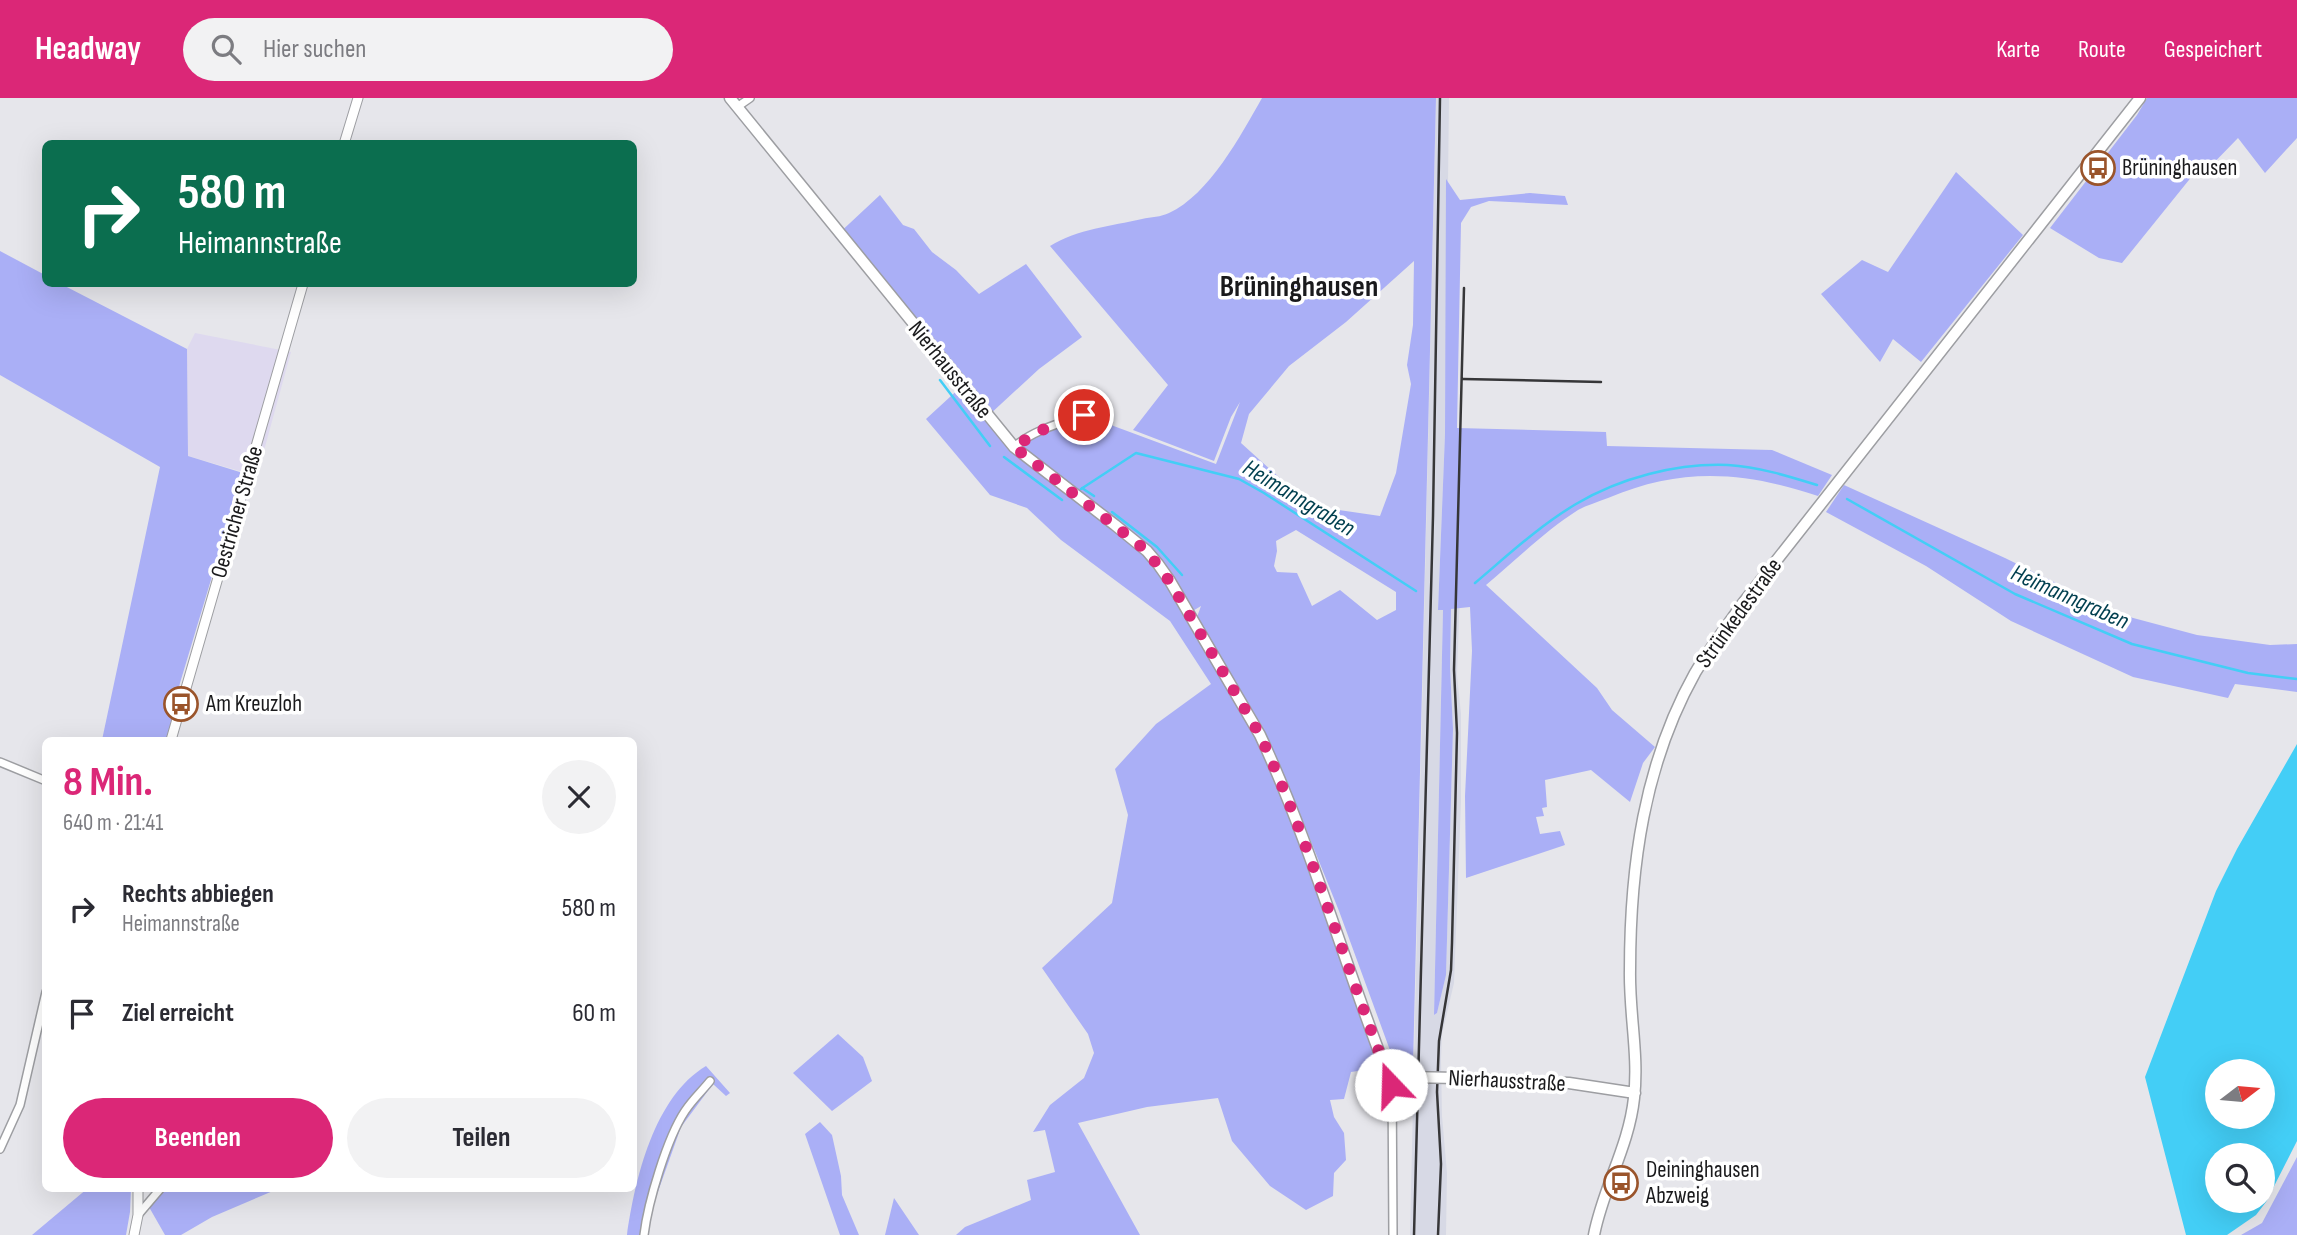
<!DOCTYPE html>
<html lang="de">
<head>
<meta charset="utf-8">
<style>
  body { margin:0; font-family:"Sofia Sans Condensed",sans-serif; background:#f2f2f3; color:#2b2b33; height:100vh; display:flex; flex-direction:column; font-size:26px; white-space:nowrap }
  * { box-sizing:border-box; margin:0 }
  p { font-size:23px; color:#7c7c81 }
  .icon { flex:none; width:38px; height:38px; fill:none; stroke:currentColor; stroke-width:2; stroke-linecap:round; stroke-linejoin:round }
  .map { position:relative; flex:1; overflow:hidden }
  .drawer { position:absolute; left:42px; top:639px; width:595px; height:455px; display:flex; flex-direction:column; background:#fff; border-radius:10px; box-shadow:0 7px 28px #0002 }
  .drawer>* { flex:none }
  .top-card { position:absolute; left:42px; top:42px; width:595px; height:147px; border-radius:10px; box-shadow:0 7px 28px #0002; background:#0b6e4f; color:#fff; overflow:hidden }
  .needle { width:46px; rotate:74deg }
  .tools { position:absolute; left:2205px; top:961px; display:grid; gap:14px }
  .tools a { display:grid; place-items:center; width:70px; height:70px; border-radius:50%; background:#fff; box-shadow:0 7px 28px #0002; font-size:35px }
  .pin { position:absolute; display:grid; place-items:center; width:60px; height:60px; color:#fff; margin:-30px; border:4px solid #fff; border-radius:50%; box-shadow:0 2px 7px #0007 }
  .me { position:absolute; width:77px; margin:-38px; rotate:339deg; stroke-linejoin:round; filter:drop-shadow(0 0 5px #0008) }
  .turn { display:flex; align-items:center; gap:24px; height:147px; padding:0 21px; font-size:32px }
  .turn .icon { width:91px; height:91px; stroke-width:2.5 }
  .turn b { display:block; font-size:49px; line-height:60px }
  .round { display:grid; place-items:center; flex:none; width:74px; height:74px; border-radius:37px; background:#f2f2f3 }
  .head { display:flex; align-items:center; justify-content:space-between; height:119px; padding:0 21px }
  h1 { font-size:42px; font-weight:700; line-height:52px; color:#db2777 }
  .button { display:flex; gap:14px; margin-top:auto; padding:14px 21px }
  .button a { flex:1; height:80px; border-radius:42px; background:#db2777; color:#fff; font-size:28px; font-weight:700; line-height:80px; text-align:center }
  .button a+a { background:#f2f2f3; color:#2b2b33 }
  ul { padding:0; list-style:none }
  li { display:flex; align-items:center; gap:21px; height:105px; padding:0 21px }
  li div { flex:1 }
  li b { display:block; font-size:26px }
  li em { font-style:normal }
  header { display:flex; align-items:center; gap:42px; box-sizing:border-box; height:98px; padding:0 35px; background:#db2777; color:#fff }
  header strong { font-size:33px }
  nav { display:flex; gap:38px; margin-inline-start:auto; font-size:24px }
  .search { width:490px; height:63px; background:#f2f2f3; display:flex; align-items:center; gap:18px; box-sizing:border-box; padding:0 24px; border-radius:38px; color:#7c7c81; font-size:26px }
  .map>svg:first-child { display:block }
  .commercial { fill:#ded9ef }
  .built { fill:#d7d9e5 }
  .green { fill:#aaaff6; fill-rule:evenodd }
  .water { fill:#43cef6; fill-rule:evenodd }
  .lines { fill:none; stroke-linecap:round; stroke-linejoin:round }
  .stream { stroke:#43cef6; stroke-width:2.5 }
  .minor-casing { stroke:#9d9ea2; stroke-width:10 }
  .tertiary-casing { stroke:#9d9ea2; stroke-width:11 }
  .secondary-casing { stroke:#9d9ea2; stroke-width:13 }
  .minor { stroke:#fff; stroke-width:7 }
  .tertiary { stroke:#fff; stroke-width:9 }
  .secondary { stroke:#fff; stroke-width:10 }
  .rail { stroke:#363638; stroke-width:2.5 }
  .secondary-bridge-casing { stroke:#9d9ea2; stroke-width:13; stroke-linecap:butt }
  .secondary-bridge { stroke:#fff; stroke-width:10 }
  .route { stroke:#db2777; stroke-width:12; stroke-dasharray:0 21.6 }
  .labels { text-anchor:middle; dominant-baseline:central; stroke-width:7; stroke-linejoin:round; paint-order:stroke }
  .poi-label { font-size:23px; fill:#1a1a1c; stroke:#fff; text-anchor:start }
  .street-label { font-size:23px; fill:#1a1a1c; stroke:#fff }
  .water-label { font-size:24px; font-style:italic; fill:#003f4f; stroke:#fff }
  .district-label { font-size:30px; font-weight:bold; fill:#1a1a1c; stroke:#fff }
</style>
</head>
<body>
<header>
<strong>Headway</strong>
<div class="search"><svg class="icon" aria-label="search" viewBox="0 0 24 24"><circle cx="10" cy="10" r="6"/><path d="M15 15l6 6"/></svg>Hier suchen</div>
<nav><a>Karte</a><a>Route</a><a>Gespeichert</a></nav>
</header>
<div class="map">
<svg width="2297" height="1137" viewBox="0 0 2297 1137">
  <rect width="100%" height="100%" fill="#e6e6eb"/>
  <path class="commercial" d="M195 235 291 254 257 378 188 358 187 251Z"/>
  <path class="built" d="M1436 0H1449L1445 336 1438 511H1443L1434 917 1437 915 1446 876 1453 631 1450 569 1452 441 1466 330 1457 577 1461 616V704L1454 885 1442 936 1441 961 1442 1018 1447 1075 1446 1137H1410Z"/>
  <path class="green" d="M1262 0H1436L1413 969 1398 965 1391 955 1339 813 1287 684 1262 628 1197 519 1201 508 1186 517 1266 659 1287 710 1376 963 1372 971 1351 974 1344 1001 1330 1002 1334 1019 1344 1035 1346 1062 1334 1075 1333 1098 1306 1112 1270 1088 1232 1043 1218 1000 1147 1009 1078 1025 1140 1137H956L965 1129 1031 1102 1027 1082 1055 1074 1045 1032 1033 1034 1050 1007 1084 980 1094 955 1088 936 1042 870 1112 805 1128 717 1115 671 1156 626 1211 586 1170 523 1061 442 1027 410 990 397 926 321 963 287 927 243 835 139 880 97 903 127 914 131 932 154 956 172 979 196 1026 166 1082 239 1039 271 988 318 1014 349 1021 342 1084 317 1216 366 1240 304 1231 319 1214 363 1133 332 1168 287 1050 148C1078 131 1111 128 1142 121 1151 119 1161 119 1169 115 1209 97 1241 37 1262 0ZM1414 163 1413 227 1407 267 1411 286 1396 375 1380 418 1332 411 1291 390 1241 345 1249 316 1289 268 1346 224ZM1296 432 1396 494V512L1377 522 1340 492 1312 508 1297 475 1277 474 1274 468 1277 453 1276 443Z
    M2147 0H2297V40L2265 75 2238 40 2203 76 2197 72 2122 165 2099 160 2050 130 2137 17Z
    M1956 74 2023 137 1921 264 1893 241 1880 264 1821 196 1862 162 1888 174Z
    M1446 81 1460 102 1530 95 1565 98 1568 107 1489 103 1471 109 1461 125 1457 330 1606 334 1607 348 1772 352 1832 377 1818 398C1743 373 1681 369 1608 400 1598 404 1587 407 1578 412 1545 433 1516 462 1486 487L1597 590 1612 612 1655 649 1643 665 1630 704 1591 672 1545 682 1547 709 1542 710 1544 718 1536 719 1540 736 1560 733 1565 747 1466 780 1465 698 1472 553 1470 509 1451 511 1450 569 1453 631 1446 877 1437 915 1434 917 1443 512H1438L1445 336Z
    M0 153 45 177 46 186H61L187 251 188 358 243 375 180 585 167 642H102L160 369 0 277Z
    M1844 387 2005 460 2122 517 2197 537 2270 547 2297 546V594L2235 586 2228 600 2133 579 2011 523 1926 468 1826 414Z
    M838 936 863 959 872 983 832 1013 793 975Z
    M706 968 730 995 726 998 713 986 681 1029 650 1116 646 1137H627C635 1081 654 999 706 968Z
    M820 1024 832 1037 841 1078 842 1097 859 1137H840L805 1036Z
    M2297 1059V1137H2241L2262 1125Z
    M88 1090H131L130 1114 126 1137H32Z
    M164 1090H280L212 1119 181 1137H165L149 1109Z
    M894 1100 919 1137H885Z"/>
  <path class="water" d="M2297 646V1043L2266 1104 2256 1117 2227 1137H2186L2145 979 2216 793 2237 751ZM2217 973H2263V1018H2217ZM2217 1057H2263V1102H2217Z"/>
  <g class="lines">
    <path class="stream" d="M940 282 990 348
      M1004 359 1062 402
      M1082 390 1094 398
      M1081 391 1136 355 1239 381 1264 395 1416 493
      M1847 401 2015 496 2132 546 2248 575 2297 581
      M1112 414 1157 449 1182 477
      M1475 485C1507 458 1539 428 1576 406 1620 380 1676 365 1728 367 1759 369 1788 378 1817 387"/>
    <g class="minor-casing">
      <path id="minor" d="M737 9 750 0
        M1014 349C1033 332 1061 325 1084 317
        M0 664 46 683
        M1392 977 1393 1137
        M0 1051 20 1007 46 894
        M138 1117 161 1090
        M644 1137C648 1104 667 1040 685 1013 692 1002 702 993 710 983"/>
    </g>
    <g class="tertiary-casing">
      <path id="tertiary" d="M344 46 358 0
        M171 642 303 186
        M134 1137 138 1117V1090"/>
    </g>
    <g class="secondary-casing">
      <path id="secondary" d="M730 0 1014 349 1115 427 1147 453 1158 466 1170 483 1260 637C1310 744 1342 858 1384 967L1392 977 1407 979
        M1457 980 1569 985 1635 995
        M1594 1137C1603 1090 1629 1048 1634 1000 1639 957 1629 915 1630 872 1630 769 1644 666 1695 575 1710 550 1727 528 1743 505L2140 0"/>
    </g>
    <use href="#minor" class="minor"/>
    <use href="#tertiary" class="tertiary"/>
    <use href="#secondary" class="secondary"/>
    <path class="rail" d="M1463 281 1601 284
      M1414 1137 1433 418 1440 0
      M1438 1137 1441 1066 1437 994 1439 943 1451 872 1452 845 1457 635 1454 572 1464 190"/>
    <g class="secondary-bridge-casing">
      <path id="secondary-bridge" d="M1407 979 1457 980"/>
    </g>
    <use href="#secondary-bridge" class="secondary-bridge"/>
  </g>
  <g class="lines">
    <path class="route" d="M1084 317 1039 333 1014 349 1147 453 1170 484 1260 637C1309 744 1342 857 1384 967L1392 977 1391 987"/>
  </g>
  <defs>
    <g id="bus-ring" transform="scale(1.75)"><circle r="9.5" fill="#fff" stroke="#9a542b" stroke-width="1.5"/><path d="M-5-6H5V4H4V6H2V4H-2V6H-4V4H-5ZM-3.5-4V0h7V-4ZM-3.5 1.2v1.5H-2V1.2ZM2 1.2v1.5H3.5V1.2Z" fill="#9a542b"/></g>
  </defs>
  <g fill-rule="evenodd">
    <use href="#bus-ring" x="2098" y="70"/>
    <use href="#bus-ring" x="181" y="606"/>
    <use href="#bus-ring" x="1621" y="1085"/>
  </g>
  <g class="labels">
    <g class="poi-label">
      <text x="2122" y="70">Brüninghausen</text>
      <text x="206" y="606">Am Kreuzloh</text>
      <text x="1646" y="1072">Deininghausen<tspan x="1646" dy="26">Abzweig</tspan></text>
    </g>
    <g class="street-label">
      <text transform="translate(950 272) rotate(51)">Nierhausstraße</text>
      <text transform="translate(237 414) rotate(-74)">Oestricher Straße</text>
      <text transform="translate(1739 515) rotate(-54)">Strünkedestraße</text>
      <text transform="translate(1507 983) rotate(3)">Nierhausstraße</text>
    </g>
    <g class="water-label">
      <text transform="translate(1299 400) rotate(31)">Heimanngraben</text>
      <text transform="translate(2070 499) rotate(24)">Heimanngraben</text>
    </g>
    <g class="district-label">
      <text x="1299" y="189">Brüninghausen</text>
    </g>
  </g>
</svg>
<div class="tools">
<a><svg class="needle" viewBox="-14 -14 28 28"><path d="M0-13l5 13h-10z" fill="#e53935"/><path d="M0 13l5-13h-10z" fill="#7c7c81"/></svg></a>
<a><svg class="icon" aria-label="search" viewBox="0 0 24 24"><circle cx="10" cy="10" r="6"/><path d="M15 15l6 6"/></svg></a>
</div>
<div class="pin" style="left:1084px;top:317px;background:#d93025"><svg class="icon" aria-label="arrive" viewBox="0 0 24 24"><path d="M6 21V4h12l-3 4 3 4H6"/></svg></div>
<svg class="me" style="left:1391px;top:987px" viewBox="-20 -20 40 40"><circle r="19" fill="#fff"/><path d="M0-13L10 11 0 6-10 11z" fill="#db2777"/></svg>
<div class="top-card">
<div class="turn"><svg class="icon" aria-label="right" viewBox="0 0 24 24"><path d="M7 20v-9h11M14 6l5 5-5 5"/></svg><div><b>580 m</b>Heimannstraße</div></div>
</div>
<section class="drawer">
<div class="head"><div><h1>8 Min.</h1><p>640 m · 21:41</p></div><a class="round"><svg class="icon" aria-label="close" viewBox="0 0 24 24"><path d="M6 6l12 12M18 6L6 18"/></svg></a></div>
<ul>
<li><svg class="icon" aria-label="right" viewBox="0 0 24 24"><path d="M7 20v-9h11M14 6l5 5-5 5"/></svg><div><b>Rechts abbiegen</b><p>Heimannstraße</p></div><em>580 m</em></li>
<li><svg class="icon" aria-label="arrive" viewBox="0 0 24 24"><path d="M6 21V4h12l-3 4 3 4H6"/></svg><div><b>Ziel erreicht</b></div><em>60 m</em></li>
</ul>
<div class="button"><a>Beenden</a><a>Teilen</a></div>
</section>
</div>
</body>
</html>
